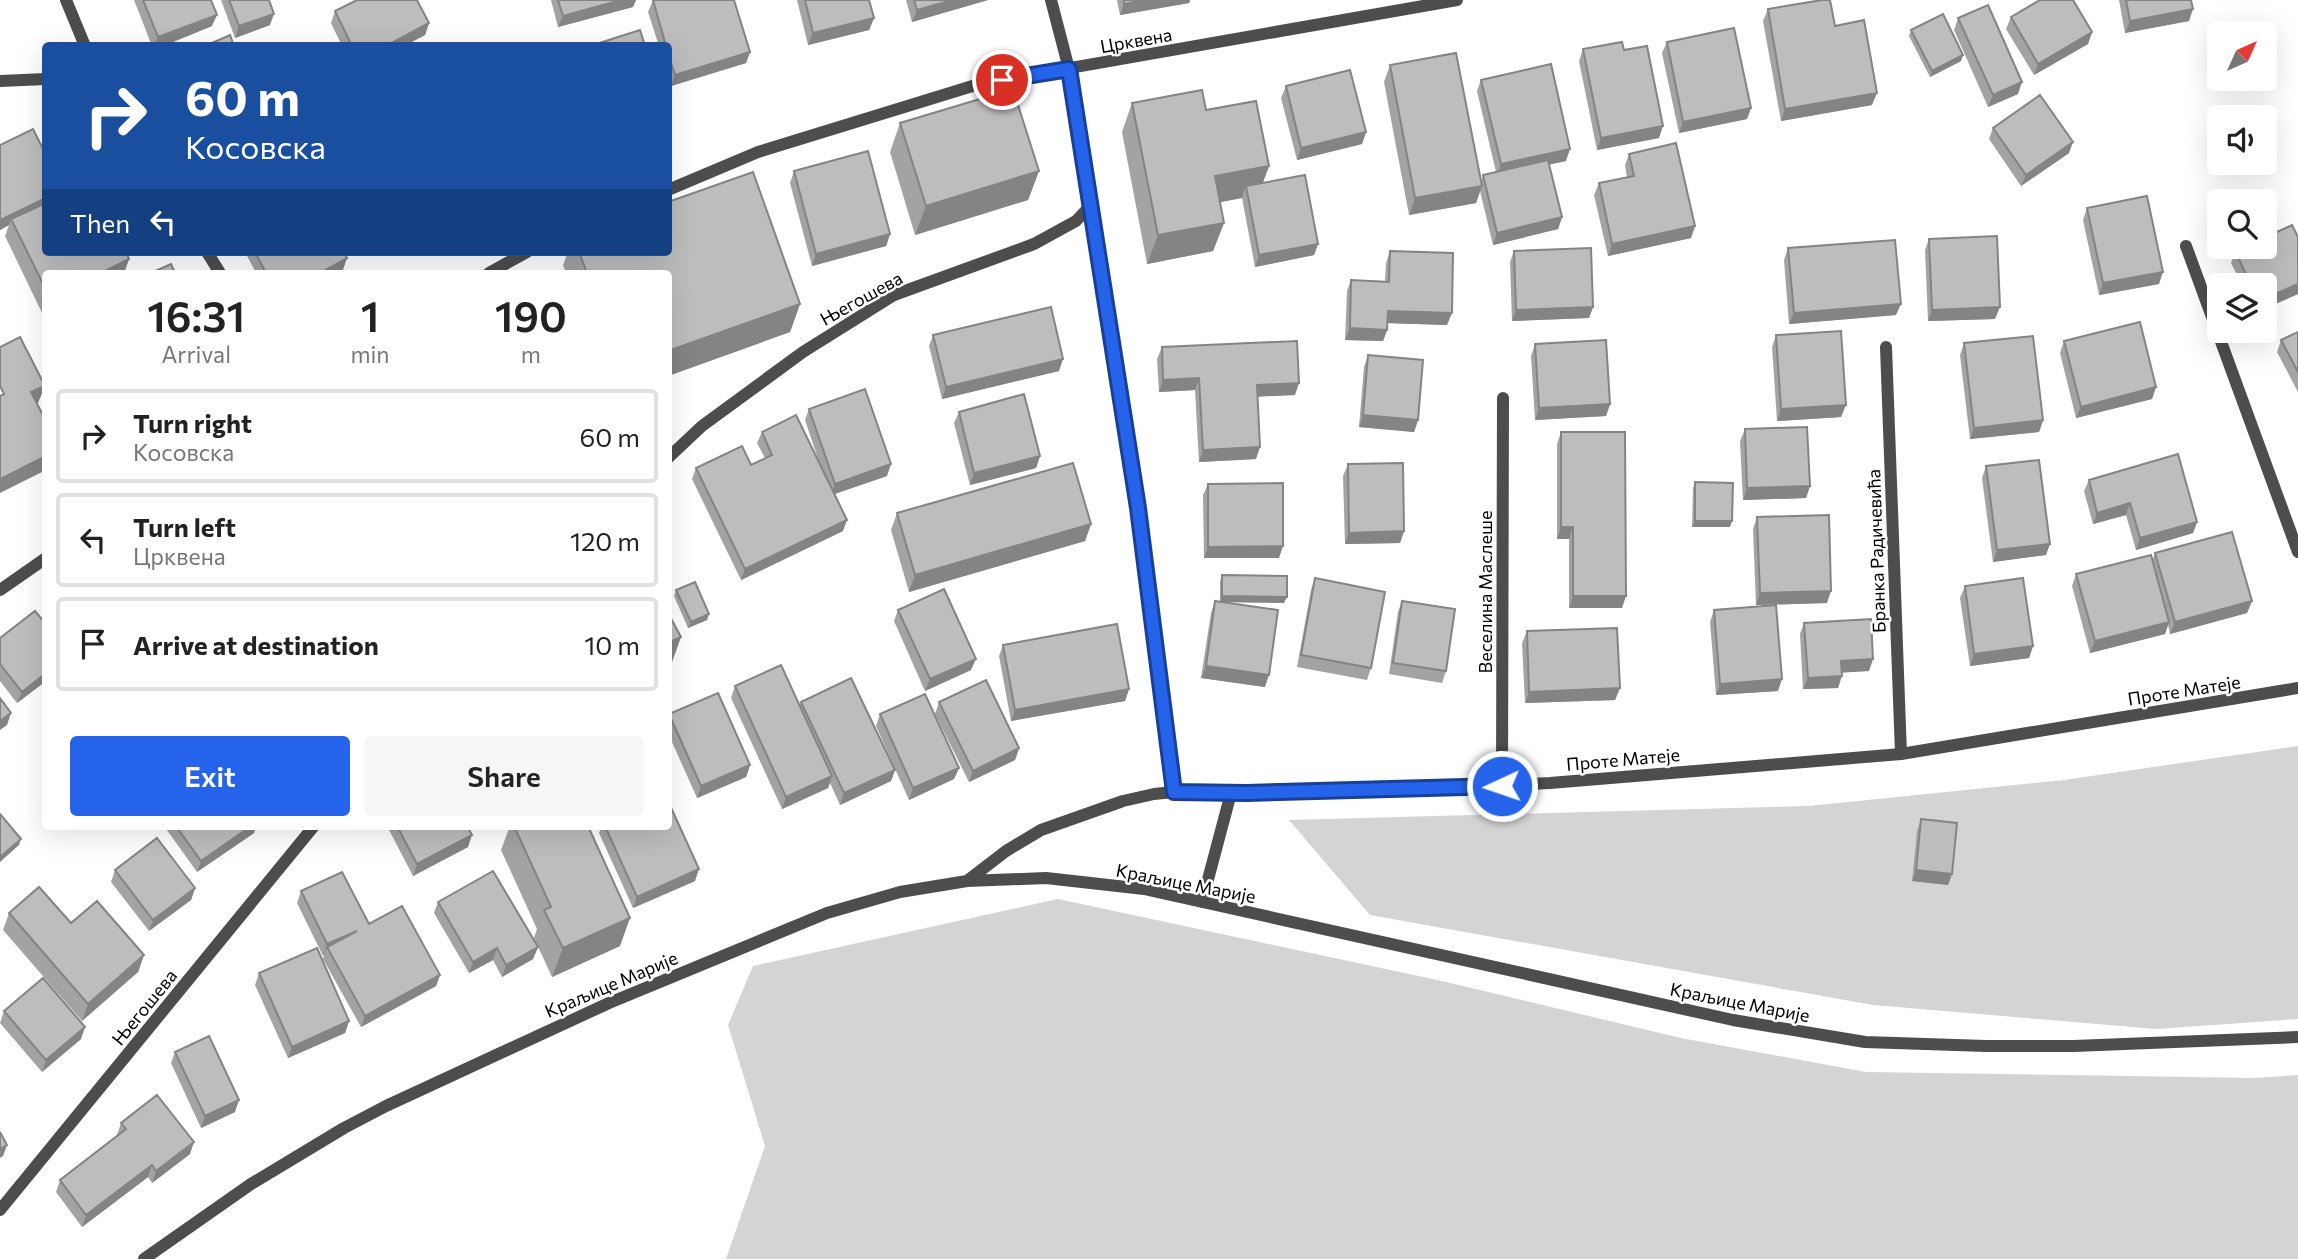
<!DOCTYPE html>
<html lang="en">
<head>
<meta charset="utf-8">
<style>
  body { margin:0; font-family:Commissioner,sans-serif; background:#f6f6f6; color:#222; height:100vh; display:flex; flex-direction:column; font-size:26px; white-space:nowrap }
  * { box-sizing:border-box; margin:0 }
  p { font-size:23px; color:#767676 }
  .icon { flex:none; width:38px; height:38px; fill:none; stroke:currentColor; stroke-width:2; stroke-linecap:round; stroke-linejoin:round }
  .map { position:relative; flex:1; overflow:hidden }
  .panel { position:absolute; left:42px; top:270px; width:630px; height:560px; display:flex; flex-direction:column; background:#fff; border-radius:7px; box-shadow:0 7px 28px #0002 }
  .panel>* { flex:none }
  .top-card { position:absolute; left:42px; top:42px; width:630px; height:214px; border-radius:7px; box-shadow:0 7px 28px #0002; background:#1a4fa0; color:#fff; overflow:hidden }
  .needle { width:46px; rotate:45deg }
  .fabs { position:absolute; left:2207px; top:21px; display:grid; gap:14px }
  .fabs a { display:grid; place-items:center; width:70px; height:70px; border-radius:7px; background:#fff; box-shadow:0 7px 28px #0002; font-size:35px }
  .pin { position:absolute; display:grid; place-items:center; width:60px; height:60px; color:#fff; margin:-30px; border:4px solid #fff; border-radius:50%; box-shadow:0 2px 7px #0007 }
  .me { position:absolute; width:77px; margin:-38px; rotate:267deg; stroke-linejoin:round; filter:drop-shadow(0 0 5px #0008) }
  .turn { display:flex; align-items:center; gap:24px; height:147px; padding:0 28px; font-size:32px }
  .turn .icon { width:91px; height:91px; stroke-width:2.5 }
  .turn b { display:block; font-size:49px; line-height:60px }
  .then { display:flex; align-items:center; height:66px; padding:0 28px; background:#0003; gap:14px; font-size:26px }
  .eta { display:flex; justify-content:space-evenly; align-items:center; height:119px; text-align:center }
  .eta b { font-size:42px; font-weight:600; line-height:49px }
  .action { display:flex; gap:14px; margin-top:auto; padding:14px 28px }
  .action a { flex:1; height:80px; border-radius:7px; background:#2563eb; color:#fff; font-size:28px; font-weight:600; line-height:80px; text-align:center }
  .action a+a { background:#f6f6f6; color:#222 }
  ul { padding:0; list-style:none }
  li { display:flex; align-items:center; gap:21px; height:94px; margin:0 14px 10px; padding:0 14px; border:4px solid #e0e0e0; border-radius:7px }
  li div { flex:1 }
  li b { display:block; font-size:26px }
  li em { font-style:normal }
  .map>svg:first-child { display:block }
  .green { fill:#d4d4d4 }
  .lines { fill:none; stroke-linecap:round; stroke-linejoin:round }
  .minor { stroke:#4d4d4d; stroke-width:12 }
  .wall { fill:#a3a3a3 }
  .shaded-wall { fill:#848484 }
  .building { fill:#bdbdbd; stroke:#848484; stroke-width:2 }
  .route-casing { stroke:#184099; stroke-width:18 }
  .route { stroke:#2563eb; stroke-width:12 }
  .labels { text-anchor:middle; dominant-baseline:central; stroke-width:5; stroke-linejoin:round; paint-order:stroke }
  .street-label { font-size:18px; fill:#000; stroke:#fff }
</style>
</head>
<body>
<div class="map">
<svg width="2298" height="1259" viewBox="0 0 2298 1259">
  <rect width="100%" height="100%" fill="#fff"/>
  <path class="green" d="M2298 746V1019L2156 1029 1873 1005 1370 915 1289 820 1809 806 2064 780Z
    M1058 899 1442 981 1681 1038 1866 1072 2255 1078 2298 1075V1259H726L765 1146 728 1025 753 966Z"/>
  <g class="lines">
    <path class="minor" d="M66 0 85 46
      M1051 0 1069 69 1138 508 1174 792
      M0 81 46 79
      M668 190 758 152 979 84 1457 0
      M2186 246 2298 552
      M207 252 220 273
      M489 273 527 252
      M1886 347 1901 754
      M668 458 702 426 803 352 894 295 1034 244 1076 221 1091 205
      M0 590 46 558
      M1502 786 1503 398
      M967 881 1006 851 1041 830 1123 801 1154 794 1174 792 1247 793 1428 789 1550 783 1901 754 2298 688
      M1202 902 1231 793
      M0 1210 314 826
      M144 1259 251 1184 344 1128 386 1106 609 1003 827 913 900 892 967 881 1046 878 1144 889 1733 1020 1865 1042 1986 1046H2074L2298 1037"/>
  </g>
  <path class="wall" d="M134 0H211L212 26 163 46H152Z
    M221 0H269L270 25 235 38Z
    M551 0H636L633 7 558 27Z
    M653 0 750 52 746 63 671 86 668 78V46H659L648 12Z
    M797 0H869L874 18 869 30 808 45Z
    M906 0H988L912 22Z
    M1117 0H1190L1189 3 1120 15Z
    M2119 0H2191L2189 21 2125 33Z
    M1768 9 1835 26 1872 105 1781 121 1763 21Z
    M335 11 429 23 425 35 404 46H342L331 23Z
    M2011 17 2092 32 2088 44 2034 75 2006 29Z
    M1958 18 2018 94 1988 107 1954 30Z
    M1911 30 1961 61 1930 77 1909 36Z
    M1667 42 1751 108 1747 119 1679 133 1662 53Z
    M1583 49 1624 50 1659 138 1597 150 1579 61Z
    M1390 65 1481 182 1483 175 1496 172 1477 91 1481 80 1566 161 1549 164 1562 217 1558 229 1493 245 1480 191 1476 203 1409 215 1384 82Z
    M1286 86 1366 132 1362 144 1297 160 1281 98Z
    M1132 103 1206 110 1269 166 1263 183 1318 244 1314 255 1255 267 1242 198 1220 202 1224 223 1213 251 1147 264 1122 132Z
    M900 123 1039 171 1028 200 915 235 890 152Z
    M1993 128 2069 153 2021 186 1989 139Z
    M0 145 46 252 129 259 124 273H46V313L43 315 5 236 9 225 0 230Z
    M1629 154 1695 226 1691 238 1608 256 1594 195 1599 183 1627 177 1625 165Z
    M794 171 890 234 886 246 812 266 790 183Z
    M2087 208 2159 284 2099 295 2083 220Z
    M2298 237V294L2264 309V285H2242L2231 263 2235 251Z
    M1929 239 1995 319 1928 321 1925 250Z
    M1788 248 1896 315 1789 324 1784 260Z
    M1390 251 1447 325 1388 323 1387 330 1383 341 1345 340 1347 291 1351 280 1385 281 1386 263Z
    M1514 251 1593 307 1589 318 1512 321 1510 262Z
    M246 252H344L343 270 338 273H256L246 254Z
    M568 252H668L800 304 790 332 668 376V273H566L563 265Z
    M2298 332V392L2277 352 2281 340Z
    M933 335 1059 371 942 399 929 346Z
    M1776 335 1841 417 1777 421 1772 347Z
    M2064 341 2156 387 2152 399 2076 418 2060 353Z
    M1964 343 2043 420 2039 432 1970 439 1960 355Z
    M1535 344 1610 404 1606 416 1535 420 1531 356Z
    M1162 347 1295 395 1258 396 1256 459 1199 462 1195 390 1159 392 1157 359Z
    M1368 355 1418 420 1414 432 1359 427 1364 367Z
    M809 409 887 476 835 494 843 531 741 580 692 479 696 468 751 465 765 458 757 443 762 432 819 462 805 420Z
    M959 412 1040 456 1036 468 970 485 954 423Z
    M1745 429 1810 486 1806 498 1743 500 1740 441Z
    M1561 432 1622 608H1569V539H1557V444Z
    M1348 464 1404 531 1400 543 1345 544 1343 476Z
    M1986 466 2046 555 1993 562 1982 478Z
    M2089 480 2197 522 2193 533 2136 550 2126 515 2093 524 2084 491Z
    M1695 482 1730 527H1692L1693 488Z
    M1208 484 1279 558H1204L1203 495Z
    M897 513 1091 524 1085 541 909 592 891 530Z
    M1757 517 1827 603 1756 605 1753 529Z
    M2155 553 2252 601 2247 613 2170 634 2168 625 2165 634 2090 653 2072 586 2076 574 2152 561Z
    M1222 575 1284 603 1221 602 1265 687 1201 678 1211 613 1215 601 1220 602V581Z
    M1315 578 1371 668 1367 680 1297 667 1311 590Z
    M1965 586 2033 646 2029 658 1970 666 1960 598Z
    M676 590 707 620 688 628 674 596Z
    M1402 601 1446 671 1442 683 1389 674 1398 612Z
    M898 610 971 670 925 691 894 621Z
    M1714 610 1778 691 1716 695 1710 622Z
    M1804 623 1869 671 1842 672 1838 688 1803 689 1800 634Z
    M46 624V681L17 703 0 681V638Z
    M1527 631 1620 688 1615 700 1525 703 1522 643Z
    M1003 645 1129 689 1125 701 1011 721 999 656Z
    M735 686 799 706 801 702 895 770 891 781 840 805 830 783 828 788 782 809 731 698Z
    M939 702 1019 748 1015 760 969 782 935 714Z
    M669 714 750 765 746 777 697 798 668 733Z
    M880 714 959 768 954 779 909 800 876 726Z
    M1921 819 1952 874 1948 885 1912 881 1917 831Z
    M164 826H256L254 833 197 872Z
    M387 826H467L468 847 413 876Z
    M510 826H588L620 946 552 977 534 938 537 929 501 850Z
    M602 826H668L695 881 633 908 599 833Z
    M115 870 195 888 191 900 149 931 111 882Z
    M301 891 369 924 440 975 436 986 361 1027 323 959 324 955 323 956 297 903Z
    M438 902 538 947 533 959 502 977 493 960 469 973 434 913Z
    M9 913 71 923 144 955 138 972 82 1021 3 930Z
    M259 973 349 1021 345 1033 288 1058 255 985Z
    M4 1011 81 1039 42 1072 0 1023Z
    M175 1052 235 1112 201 1128 171 1063Z
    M121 1123 190 1154 152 1183 148 1177 82 1227 56 1192 60 1180 118 1136 117 1135Z"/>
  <path class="shaded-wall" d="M621 0H636L633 7 558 27 563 16Z
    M952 0H988L912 22 917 10Z
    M1145 0H1190L1189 3 1120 15 1124 4Z
    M2193 9 2189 21 2125 33 2130 21Z
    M274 14 270 25 235 38 239 26Z
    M217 15 212 26 163 46H155L158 37Z
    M874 18 869 30 808 45 813 33Z
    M429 23 425 35 404 46H386Z
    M2092 32 2088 44 2034 75 2038 64Z
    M750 52 746 63 671 86 675 75Z
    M1963 55 1961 61 1930 77 1932 71Z
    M2022 82 2018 94 1988 107 1993 95Z
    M1877 93 1872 105 1781 121 1785 109Z
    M1751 108 1747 119 1679 133 1683 122Z
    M1663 126 1659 138 1597 150 1601 138Z
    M1366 132 1362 144 1297 160 1301 148Z
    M2073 142 2069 153 2021 186 2026 175Z
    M1570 149 1566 161 1497 176 1501 164Z
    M1269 166 1258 195 1246 186 1242 198 1205 205 1215 176Z
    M1039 171 1028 200 915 235 926 206Z
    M1482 186 1476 203 1409 215 1415 198Z
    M46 198V208L11 219 9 225 0 230V220Z
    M1562 217 1558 229 1493 245 1497 233Z
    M1224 223 1213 251 1147 264 1158 235Z
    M1695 226 1691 238 1608 256 1612 244Z
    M890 234 886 246 812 266 816 254Z
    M1318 244 1314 255 1255 267 1259 255Z
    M347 258 343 270 338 273H320Z
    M129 259 124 273H101Z
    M2163 272 2159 284 2099 295 2103 283Z
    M2298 284V294L2264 309V299Z
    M800 304 790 332 668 376V351Z
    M1901 304 1896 315 1789 324 1794 313Z
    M1593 307 1589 318 1512 321 1516 310Z
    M2000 307 1995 319 1928 321 1932 310Z
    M1388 311 1452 313 1447 325 1384 323Z
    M1350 328 1387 330 1383 341 1345 340Z
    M1063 359 1059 371 942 399 946 387Z
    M1199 378 1195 390 1159 392 1163 380Z
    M1299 383 1295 395 1253 397 1257 385Z
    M45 386 38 403 25 409 31 392Z
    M2156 387 2152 399 2076 418 2081 407Z
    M1610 404 1606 416 1535 420 1539 408Z
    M1846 405 1841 417 1777 421 1781 409Z
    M1363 415 1418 420 1414 432 1359 427Z
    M2043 420 2039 432 1970 439 1974 428Z
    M1260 447 1256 459 1199 462 1203 450Z
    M46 456V470L0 493V479Z
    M1040 456 1036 468 970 485 974 473Z
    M891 464 887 476 831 495 835 484Z
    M1810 486 1806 498 1743 500 1747 488Z
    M2130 503 2126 515 2093 524 2097 513Z
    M847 520 843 531 741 580 745 569Z
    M1695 521H1732L1730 527H1692Z
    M2197 522 2193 533 2136 550 2140 538Z
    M1091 524 1085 541 909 592 915 575Z
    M1561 527H1573L1569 539H1557Z
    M1404 531 1400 543 1345 544 1349 533Z
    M2050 544 2046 555 1993 562 1997 550Z
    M1283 546 1279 558H1204L1208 547Z
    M1831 591 1827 603 1756 605 1760 593Z
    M1222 596 1287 597 1284 603 1220 602Z
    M1573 596H1626L1622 608H1569Z
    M2252 601 2247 613 2170 634 2175 622Z
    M709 614 707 620 688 628 691 622Z
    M2169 622 2165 634 2090 653 2095 641Z
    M681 637 671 665 668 667V643Z
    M2033 646 2029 658 1970 666 1974 654Z
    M976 659 971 670 925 691 930 679Z
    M1873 659 1869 671 1837 673 1841 661Z
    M1206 666 1269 675 1265 687 1201 678Z
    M46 673V681L17 703 22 692Z
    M1842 676 1838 688 1803 689 1808 678Z
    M1782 679 1778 691 1716 695 1720 684Z
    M1620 688 1615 700 1525 703 1529 692Z
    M1129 689 1125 701 1011 721 1015 710Z
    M11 713 7 725 0 730V721Z
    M1019 748 1015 760 969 782 973 771Z
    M750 765 746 777 697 798 701 786Z
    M959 768 954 779 909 800 913 788Z
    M895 770 891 781 840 805 844 793Z
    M832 776 828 788 782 809 786 797Z
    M251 826H256L254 833 197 872 201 861Z
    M472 835 468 847 413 876 417 864Z
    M21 839 19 845 0 862V857Z
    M699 869 695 881 633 908 637 897Z
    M1916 870 1952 874 1948 885 1912 881Z
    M195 888 191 900 149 931 153 920Z
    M630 918 620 946 552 977 563 948Z
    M357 931 327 947 324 955 323 956 327 944Z
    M538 947 533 959 502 977 506 965Z
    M497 948 493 960 469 973 473 962Z
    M144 955 138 972 82 1021 88 1004Z
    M440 975 436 986 361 1027 365 1016Z
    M349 1021 345 1033 288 1058 292 1047Z
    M85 1027 81 1039 42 1072 46 1060Z
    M239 1100 235 1112 201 1128 205 1116Z
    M194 1142 190 1154 152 1183 156 1171Z
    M7 1145 3 1156 0 1158V1149Z
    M152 1165 148 1177 82 1227 86 1215Z"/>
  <path class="building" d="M143 0H211L217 15 158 37Z
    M229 0H269L274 14 239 26Z
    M357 0H417L429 23 386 46H352L335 11Z
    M558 0H621L563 16Z
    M653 0H734L750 52 675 75 668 53V46H666Z
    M805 0H869L874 18 813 33Z
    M914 0H952L917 10Z
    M1124 0H1145L1124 4Z
    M1822 0H1830L1835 26 1864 20 1877 93 1785 109 1768 9Z
    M2040 0H2073L2092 32 2038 64 2011 17Z
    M2126 0H2191L2193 9 2130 21Z
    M1988 5 2022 82 1993 95 1958 18Z
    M1943 14 1963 55 1932 71 1911 30Z
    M1734 28 1751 108 1683 122 1667 42Z
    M640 30 645 46H590Z
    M230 35 234 46H205Z
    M1622 42 1624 50 1647 46 1663 126 1601 138 1583 49Z
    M1456 53 1482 186 1415 198 1390 65Z
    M1551 64 1570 149 1501 164 1481 80Z
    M1350 70 1366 132 1301 148 1286 86Z
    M1013 89 1039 171 926 206 900 123Z
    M1202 90 1206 110 1256 101 1269 166 1215 176 1224 223 1158 235 1132 103Z
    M2040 95 2073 142 2026 175 1993 128Z
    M33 129 46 155V198L0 220V145Z
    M1676 143 1695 226 1612 244 1599 183 1634 176 1629 154Z
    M868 151 890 234 816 254 794 171Z
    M1548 160 1562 217 1497 233 1483 175Z
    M753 172 800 304 668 351V273H587L579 252H668V202Z
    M1305 175 1318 244 1259 255 1246 186Z
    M2147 196 2163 272 2103 283 2087 208Z
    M46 203V252H126L129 259 101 273H46V290L11 219Z
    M2292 225 2298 237V284L2264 299V285H2251L2235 251 2245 247H2264V238Z
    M1997 236 2000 307 1932 310 1929 239Z
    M1895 240 1901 304 1794 313 1788 248Z
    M1591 248 1593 307 1516 310 1514 251Z
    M1390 251 1453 253 1452 313 1388 311 1387 330 1350 328 1351 280 1389 282Z
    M255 252H344L347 258 320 273H266Z
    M171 264 175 273H151Z
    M1051 307 1063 359 946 387 933 335Z
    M2140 322 2156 387 2081 407 2064 341Z
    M1841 331 1846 405 1781 409 1776 335Z
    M2298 332V372L2281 340Z
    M2033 336 2043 420 1974 428 1964 343Z
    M20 337 45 386 31 392 46 421V456L0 479V396L4 394 0 386V347Z
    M1606 340 1610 404 1539 408 1535 344Z
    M1297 341 1299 383 1257 385 1260 447 1203 450 1199 378 1163 380 1162 347Z
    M1368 355 1423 360 1418 420 1363 415Z
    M865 389 891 464 835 484 809 409Z
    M1024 394 1040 456 974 473 959 412Z
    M796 415 847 520 745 569 696 468 742 446 751 465 772 455 762 432Z
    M1807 427 1810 486 1747 488 1745 429Z
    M1561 432H1625L1626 596H1573V527H1561Z
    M2178 454 2197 522 2140 538 2130 503 2097 513 2089 480Z
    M2039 460 2050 544 1997 550 1986 466Z
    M1073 463 1091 524 915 575 897 513Z
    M1403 463 1404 531 1349 533 1348 464Z
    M1695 482 1733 483 1732 521H1695Z
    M1283 483V546L1208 547V484Z
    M1829 515 1831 591 1760 593 1757 517Z
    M2232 532 2252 601 2175 622 2155 553Z
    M2151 555 2169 622 2095 641 2076 574Z
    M1222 575 1287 576V597L1222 596Z
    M1315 578 1385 592 1371 668 1301 655Z
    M2023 578 2033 646 1974 654 1965 586Z
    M695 582 709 614 691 622 676 590Z
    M944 589 976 659 930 679 898 610Z
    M1215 601 1278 610 1269 675 1206 666Z
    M1402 601 1455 609 1446 671 1393 663Z
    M1776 605 1782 679 1720 684 1714 610Z
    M35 611 46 624V673L22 692 0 664V638Z
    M668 613 681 637 668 643Z
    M1871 619 1873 659 1841 661 1842 676 1808 678 1804 623Z
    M1117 624 1129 689 1015 710 1003 645Z
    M1617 628 1620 688 1529 692 1527 631Z
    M781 665 832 776 786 797 735 686Z
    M851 678 895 770 844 793 801 702Z
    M986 680 1019 748 973 771 939 702Z
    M718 693 750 765 701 786 669 714Z
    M925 694 959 768 913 788 880 714Z
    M0 698 11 713 0 721Z
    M668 801 699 869 637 897 605 826H668Z
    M0 814 21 839 0 857Z
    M1921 819 1957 823 1952 874 1916 870Z
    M176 826H251L201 861Z
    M397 826H467L472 835 417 864Z
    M514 826H588L630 918 563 948 544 910 551 907Z
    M157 838 195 888 153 920 115 870Z
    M493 871 538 947 506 965 497 948 473 962 438 902Z
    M342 872 369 924 402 906 440 975 365 1016 327 947 357 931 327 944 301 891Z
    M39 887 71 923 97 901 144 955 88 1004 9 913Z
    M317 948 349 1021 292 1047 259 973Z
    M43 978 85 1027 46 1060 4 1011Z
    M209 1036 239 1100 205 1116 175 1052Z
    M157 1095 194 1142 156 1171 152 1165 86 1215 60 1180 126 1129 121 1123Z
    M0 1132 7 1145 0 1149Z"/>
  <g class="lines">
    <g class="route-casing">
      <path id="route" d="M1002 80 1069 69 1138 508 1174 792 1247 793 1502 786"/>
    </g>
    <use href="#route" class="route"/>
  </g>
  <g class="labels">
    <g class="street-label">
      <text transform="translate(1136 40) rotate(-10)">Црквена</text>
      <text transform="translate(861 298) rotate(-29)">Његошева</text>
      <text transform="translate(1876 551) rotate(-92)">Бранка Радичевића</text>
      <text transform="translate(1485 592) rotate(-90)">Веселина Маслеше</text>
      <text transform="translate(2184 690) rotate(-9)">Проте Матеје</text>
      <text transform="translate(1623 759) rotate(-5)">Проте Матеје</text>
      <text transform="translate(1186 883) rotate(11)">Краљице Марије</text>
      <text transform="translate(611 984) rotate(-23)">Краљице Марије</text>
      <text transform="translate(1740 1002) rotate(11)">Краљице Марије</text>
      <text transform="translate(144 1007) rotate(-51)">Његошева</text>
    </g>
  </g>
</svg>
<div class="fabs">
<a><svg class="needle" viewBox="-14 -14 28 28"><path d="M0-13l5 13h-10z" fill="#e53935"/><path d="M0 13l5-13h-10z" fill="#767676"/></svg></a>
<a><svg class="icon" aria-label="sound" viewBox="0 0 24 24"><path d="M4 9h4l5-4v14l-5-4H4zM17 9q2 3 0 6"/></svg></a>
<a><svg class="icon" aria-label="search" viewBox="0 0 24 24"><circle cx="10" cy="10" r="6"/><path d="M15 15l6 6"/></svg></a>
<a><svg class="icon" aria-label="layers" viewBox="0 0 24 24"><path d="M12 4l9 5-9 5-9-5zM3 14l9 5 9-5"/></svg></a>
</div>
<div class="pin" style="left:1002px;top:80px;background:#d93025"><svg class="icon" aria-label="arrive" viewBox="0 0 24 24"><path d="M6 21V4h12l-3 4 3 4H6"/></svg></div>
<svg class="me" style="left:1502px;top:786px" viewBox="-20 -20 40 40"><circle r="17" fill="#2563eb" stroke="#fff" stroke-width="3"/><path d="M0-11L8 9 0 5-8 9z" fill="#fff"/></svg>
<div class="top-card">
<div class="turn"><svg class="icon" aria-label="right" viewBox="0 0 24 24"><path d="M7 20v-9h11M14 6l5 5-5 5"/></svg><div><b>60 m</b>Косовска</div></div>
<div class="then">Then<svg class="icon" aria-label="left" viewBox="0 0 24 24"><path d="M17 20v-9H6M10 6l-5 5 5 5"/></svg></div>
</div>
<section class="panel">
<div class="eta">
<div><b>16:31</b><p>Arrival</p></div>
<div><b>1</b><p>min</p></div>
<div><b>190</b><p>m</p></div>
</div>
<ul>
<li><svg class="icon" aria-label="right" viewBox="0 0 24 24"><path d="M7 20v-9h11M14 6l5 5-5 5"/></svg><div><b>Turn right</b><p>Косовска</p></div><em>60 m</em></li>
<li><svg class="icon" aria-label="left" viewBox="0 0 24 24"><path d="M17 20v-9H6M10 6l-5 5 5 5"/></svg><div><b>Turn left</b><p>Црквена</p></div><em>120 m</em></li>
<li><svg class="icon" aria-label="arrive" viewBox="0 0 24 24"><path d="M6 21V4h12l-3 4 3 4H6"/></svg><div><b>Arrive at destination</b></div><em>10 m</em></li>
</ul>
<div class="action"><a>Exit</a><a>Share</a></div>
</section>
</div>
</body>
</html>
